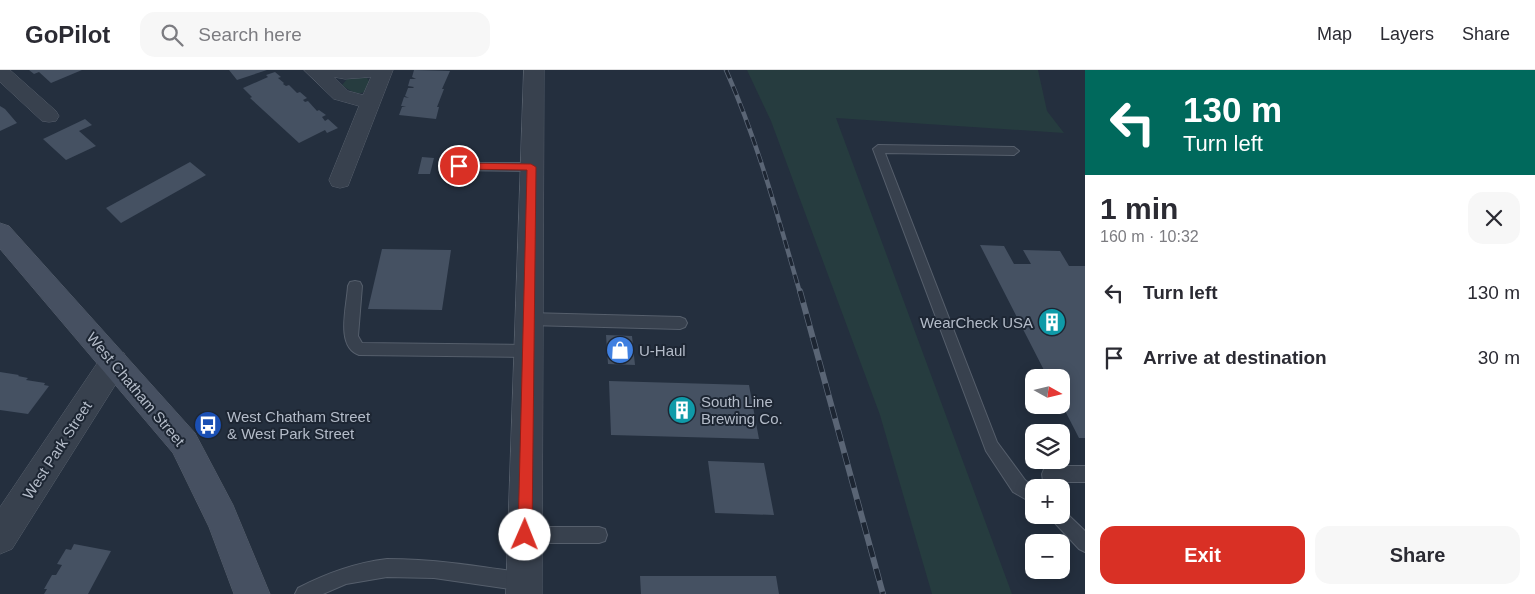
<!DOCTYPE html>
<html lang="en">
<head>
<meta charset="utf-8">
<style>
  body { margin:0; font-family:Arial,sans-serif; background:#f7f7f7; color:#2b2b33; height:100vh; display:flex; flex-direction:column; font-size:19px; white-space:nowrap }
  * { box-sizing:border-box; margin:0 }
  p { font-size:16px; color:#7c7c81 }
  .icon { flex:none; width:28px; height:28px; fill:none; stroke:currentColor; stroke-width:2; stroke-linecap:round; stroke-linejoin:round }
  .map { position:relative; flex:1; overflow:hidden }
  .details { display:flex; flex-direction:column; background:#fff; width:450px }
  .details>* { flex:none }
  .top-card { background:#00695c; color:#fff; overflow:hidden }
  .needle { width:32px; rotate:98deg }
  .controls { position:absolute; left:1025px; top:299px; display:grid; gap:10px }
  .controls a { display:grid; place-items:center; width:45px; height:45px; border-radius:10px; background:#fff; box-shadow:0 2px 12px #0003; font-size:25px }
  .pin { position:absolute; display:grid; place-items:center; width:42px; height:42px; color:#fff; margin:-21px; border:2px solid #fff; border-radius:50%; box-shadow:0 1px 5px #0007 }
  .me { position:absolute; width:55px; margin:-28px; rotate:1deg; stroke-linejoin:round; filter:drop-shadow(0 0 4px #0008) }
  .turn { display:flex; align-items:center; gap:18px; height:105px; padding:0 15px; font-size:22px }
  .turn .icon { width:65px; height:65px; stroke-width:2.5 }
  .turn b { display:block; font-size:35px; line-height:42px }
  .round { display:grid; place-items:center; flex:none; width:52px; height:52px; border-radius:15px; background:#f7f7f7 }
  .summary { display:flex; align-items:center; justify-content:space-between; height:85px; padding:0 15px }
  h1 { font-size:30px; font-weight:600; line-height:38px }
  .cta { display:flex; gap:10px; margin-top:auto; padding:10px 15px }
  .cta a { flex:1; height:58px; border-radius:15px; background:#d93025; color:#fff; font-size:20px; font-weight:600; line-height:58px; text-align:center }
  .cta a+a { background:#f7f7f7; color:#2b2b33 }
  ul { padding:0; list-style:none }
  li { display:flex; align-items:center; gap:15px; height:65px; padding:0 15px }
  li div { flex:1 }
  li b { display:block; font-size:19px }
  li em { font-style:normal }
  header { display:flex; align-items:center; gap:30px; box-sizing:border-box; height:70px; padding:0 25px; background:#fff; border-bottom:1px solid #e1e1e2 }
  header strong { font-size:24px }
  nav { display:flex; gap:28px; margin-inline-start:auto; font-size:18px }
  .search { width:350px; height:45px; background:#f7f7f7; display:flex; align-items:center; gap:12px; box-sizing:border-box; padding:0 18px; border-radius:15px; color:#7c7c81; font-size:19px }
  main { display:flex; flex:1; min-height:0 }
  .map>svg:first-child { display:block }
  .green { fill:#263c3f }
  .building { fill:#455162 }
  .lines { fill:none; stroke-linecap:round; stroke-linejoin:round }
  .service-casing { stroke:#565f6c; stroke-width:2 }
  .minor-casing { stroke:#565f6c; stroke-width:1 }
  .tertiary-casing { stroke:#565f6c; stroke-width:1 }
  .secondary-casing { stroke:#565f6c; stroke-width:1 }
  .service { fill:#38414e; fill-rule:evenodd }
  .minor { fill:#38414e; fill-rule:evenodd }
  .tertiary { fill:#38414e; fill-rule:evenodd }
  .secondary { fill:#465061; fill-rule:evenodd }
  .rail-far1-casing { stroke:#5a6575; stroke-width:4.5 }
  .rail-casing { stroke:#5a6575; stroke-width:6 }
  .rail-far1 { stroke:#1d2633; stroke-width:3; stroke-dasharray:9; stroke-linecap:butt }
  .rail { stroke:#1d2633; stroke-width:4.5; stroke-dasharray:12; stroke-linecap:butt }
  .route { fill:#d93025; stroke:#8d1f18 }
  .labels { text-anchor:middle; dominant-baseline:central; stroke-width:4; stroke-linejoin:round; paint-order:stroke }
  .poi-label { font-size:15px; fill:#b4bcc9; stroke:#1d2633; text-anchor:start }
  .street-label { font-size:15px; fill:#b4bcc9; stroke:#1d2633 }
</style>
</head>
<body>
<header>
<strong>GoPilot</strong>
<div class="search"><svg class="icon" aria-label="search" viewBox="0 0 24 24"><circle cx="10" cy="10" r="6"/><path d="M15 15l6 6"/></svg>Search here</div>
<nav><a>Map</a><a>Layers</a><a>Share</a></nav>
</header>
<main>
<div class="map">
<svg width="1085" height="524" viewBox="0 0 1085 524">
  <rect width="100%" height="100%" fill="#242f3e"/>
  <path class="green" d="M747 0H1038L1047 41 1064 63 836 48 1012 524H932L880 345 771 51Z
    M348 8H367L371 14C363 29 353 23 342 15Z"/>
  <path class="building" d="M29 0H82L51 13 39 2 34 4Z
    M229 0H267L237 10Z
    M414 0 450 1 442 19H444L437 37H439L436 49 399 45 402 37 406 36H401L404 27 409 28 405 26 408 18H413L414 17 408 16 410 9H416L412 7Z
    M275 2 281 7 278 8 284 13 283 14 286 16 289 15 297 23 300 22 307 28 303 30 305 32 308 31 317 41 319 40 326 45 322 47 325 51 328 49 338 58 327 63 325 60 299 73 250 28 252 27 243 18 268 7 266 5Z
    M0 36 5 39 17 53 0 61Z
    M85 49 92 55 79 61 96 76 66 90 43 69Z
    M422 87 434 88 430 104H418Z
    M190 92 206 105 121 153 106 138Z
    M980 175 1004 176 1014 194H1031L1023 180 1060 181 1069 196H1085V368H1079L1061 333V308H1048Z
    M382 179 451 180 442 240 368 239Z
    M606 265 632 266 635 295 608 294Z
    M0 302 19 305 18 306 28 308 26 310 45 313 44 315 49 316 28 344 0 340Z
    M609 311 749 315 759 369 611 365Z
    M708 391 764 393 774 445 715 443Z
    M74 474 111 481 88 524H44L47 519H44L52 505H56L62 495 57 494 66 479 71 480Z
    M640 506H776L779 524H641Z"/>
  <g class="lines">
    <g class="service-casing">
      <path id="service" d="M878 75 1014 77 1019 81 1014 85 885 83 997 372 1025 410 1035 418H1034V434L1013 422 986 381 873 79Z
        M459 93H531L537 97 531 101 455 100 453 97 455 94Z
        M355 211 360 212 362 216 358 266 362 273 529 275 534 277 536 281 534 285 529 287 359 285C335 277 347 236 348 216L350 212Z
        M529 243 680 247 685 249 687 253 685 257 680 259 529 255 524 253 522 249 524 245Z
        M1050 396H1085V412H1059L1060 418H1044L1042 404 1044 399Z
        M1061 438 1085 461V482L1079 479 1053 451 1051 445H1061Z
        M525 457H599L605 459 607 465 605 471 599 473H525L519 471 517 465 519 459Z
        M387 489C433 489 478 496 524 503L530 506 533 512 530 518 524 521 434 508 387 507 346 514 323 524H295L298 518C327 503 354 493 387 489Z"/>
    </g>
    <g class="minor-casing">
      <path id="minor" d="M0 0H10L56 41 59 46 56 51 49 52 42 51 0 12Z
        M304 0H393L348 116 340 118 332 116 329 110 359 36 334 29ZM334 7 345 9 371 7 363 25 348 21Z
        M114 280 124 283 128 292 124 301 12 479 0 484V437L104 283Z"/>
    </g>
    <g class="tertiary-casing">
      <path id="tertiary" d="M524 0H544L542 524H506Z"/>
    </g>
    <g class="secondary-casing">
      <path id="secondary" d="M0 153 9 156 195 363 233 435 270 524H234L209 457 173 383 0 179Z"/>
    </g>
    <use href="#service" class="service"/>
    <use href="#minor" class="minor"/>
    <use href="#tertiary" class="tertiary"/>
    <use href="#secondary" class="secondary"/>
    <g class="rail-far1-casing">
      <path id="rail-far1" d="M726 0C758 72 778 147 800 223"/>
    </g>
    <g class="rail-casing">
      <path id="rail" d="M800 221 883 524"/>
    </g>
    <use href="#rail-far1" class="rail-far1"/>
    <use href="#rail" class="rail"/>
  </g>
  <path class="route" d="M459 93 531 94 536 97 532 465 530 470 525 472 520 470 518 465 527 100 456 99 454 96Z"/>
  <defs>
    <g id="building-disc" transform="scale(1.4375)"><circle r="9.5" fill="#0f9aa8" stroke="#1d2633"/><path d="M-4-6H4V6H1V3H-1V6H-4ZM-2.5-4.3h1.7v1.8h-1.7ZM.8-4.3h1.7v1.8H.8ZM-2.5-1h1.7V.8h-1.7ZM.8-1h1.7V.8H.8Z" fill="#fff"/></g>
    <g id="shop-disc" transform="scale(1.4375)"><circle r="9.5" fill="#3f7fe0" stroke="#1d2633"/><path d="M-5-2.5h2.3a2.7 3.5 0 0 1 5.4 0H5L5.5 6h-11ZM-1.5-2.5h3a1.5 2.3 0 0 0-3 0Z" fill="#fff"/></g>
    <g id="bus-disc" transform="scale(1.4375)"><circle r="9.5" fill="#1a4fb4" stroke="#1d2633"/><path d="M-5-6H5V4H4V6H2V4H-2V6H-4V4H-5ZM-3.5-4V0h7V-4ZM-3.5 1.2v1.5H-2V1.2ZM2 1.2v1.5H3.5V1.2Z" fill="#fff"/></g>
  </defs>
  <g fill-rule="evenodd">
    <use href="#building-disc" x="1052" y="252"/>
    <use href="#shop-disc" x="620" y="280"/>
    <use href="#building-disc" x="682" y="340"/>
    <use href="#bus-disc" x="208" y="355"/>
  </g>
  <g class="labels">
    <g class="poi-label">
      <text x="1033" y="252" text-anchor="end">WearCheck USA</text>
      <text x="639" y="280">U-Haul</text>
      <text x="701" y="331">South Line<tspan x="701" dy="17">Brewing Co.</tspan></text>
      <text x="227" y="346">West Chatham Street<tspan x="227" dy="17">&amp; West Park Street</tspan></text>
    </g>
    <g class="street-label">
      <text transform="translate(136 319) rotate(50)">West Chatham Street</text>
      <text transform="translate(57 380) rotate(-57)">West Park Street</text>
    </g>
  </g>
</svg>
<div class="controls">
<a><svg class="needle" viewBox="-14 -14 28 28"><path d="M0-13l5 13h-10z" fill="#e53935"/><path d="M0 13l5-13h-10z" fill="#7c7c81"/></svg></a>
<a><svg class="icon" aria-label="layers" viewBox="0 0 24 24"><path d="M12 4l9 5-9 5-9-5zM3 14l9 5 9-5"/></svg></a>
<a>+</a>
<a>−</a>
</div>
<div class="pin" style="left:459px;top:96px;background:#d93025"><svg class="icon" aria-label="arrive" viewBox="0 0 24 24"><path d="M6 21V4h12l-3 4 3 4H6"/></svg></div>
<svg class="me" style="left:525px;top:465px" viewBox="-20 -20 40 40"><circle r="19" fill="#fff"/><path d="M0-13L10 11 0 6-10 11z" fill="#d93025"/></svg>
</div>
<section class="details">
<div class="top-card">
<div class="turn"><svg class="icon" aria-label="left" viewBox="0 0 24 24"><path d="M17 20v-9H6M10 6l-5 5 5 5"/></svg><div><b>130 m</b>Turn left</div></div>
</div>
<div class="summary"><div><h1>1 min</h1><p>160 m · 10:32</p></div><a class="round"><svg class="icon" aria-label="close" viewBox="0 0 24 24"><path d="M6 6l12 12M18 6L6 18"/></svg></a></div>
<ul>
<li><svg class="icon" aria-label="left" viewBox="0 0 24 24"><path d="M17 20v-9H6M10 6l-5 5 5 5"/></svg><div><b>Turn left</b></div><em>130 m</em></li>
<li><svg class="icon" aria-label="arrive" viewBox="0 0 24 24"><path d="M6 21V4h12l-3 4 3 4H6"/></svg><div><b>Arrive at destination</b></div><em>30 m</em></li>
</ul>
<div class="cta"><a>Exit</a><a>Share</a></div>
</section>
</main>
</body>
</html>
